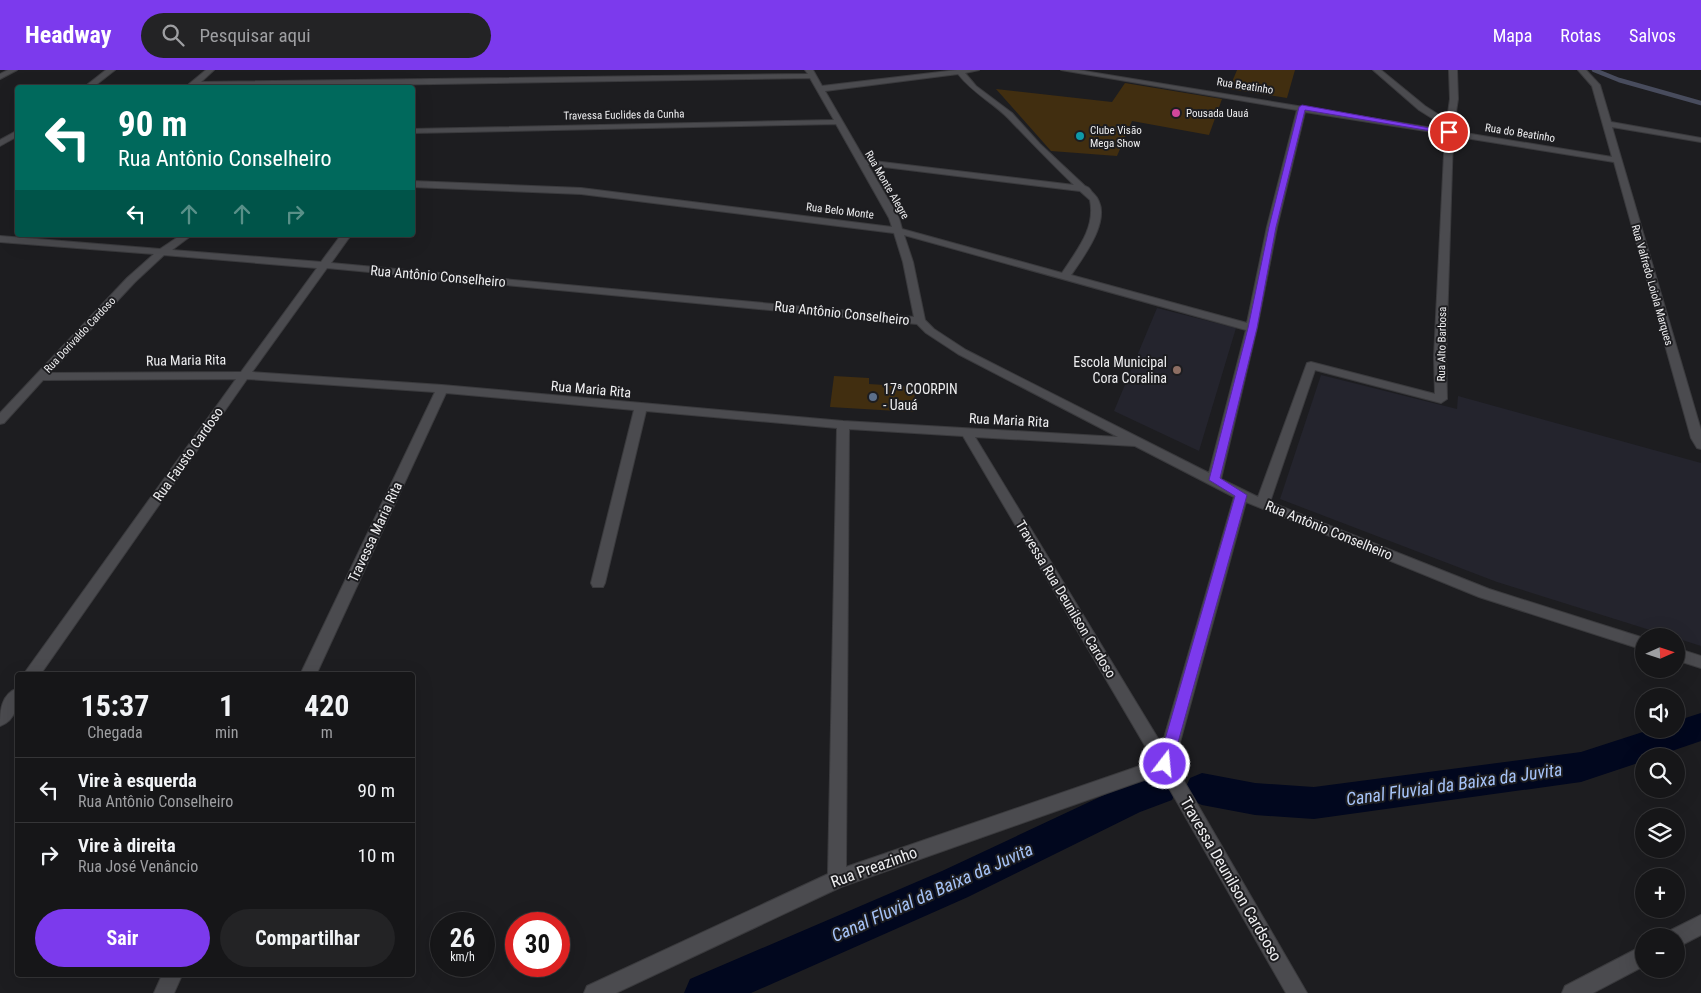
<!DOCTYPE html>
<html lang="pt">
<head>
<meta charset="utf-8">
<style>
  body { margin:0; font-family:"Roboto Condensed",sans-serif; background:#232325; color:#f1f3f6; height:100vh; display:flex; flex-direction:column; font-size:19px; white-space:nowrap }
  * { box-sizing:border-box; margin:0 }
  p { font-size:16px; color:#9e9fa2 }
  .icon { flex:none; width:28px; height:28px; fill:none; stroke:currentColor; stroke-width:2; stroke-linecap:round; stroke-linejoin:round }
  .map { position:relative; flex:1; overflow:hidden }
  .details { position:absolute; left:15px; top:602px; width:400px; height:305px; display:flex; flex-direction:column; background:#161618; border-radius:5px; box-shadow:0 5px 20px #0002,0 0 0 1px #353537 }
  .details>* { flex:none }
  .guide { position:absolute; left:15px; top:15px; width:400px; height:152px; border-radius:5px; box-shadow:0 5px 20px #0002,0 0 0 1px #353537; background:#00695c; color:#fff; overflow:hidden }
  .needle { width:32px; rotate:87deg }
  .buttons { position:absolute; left:1635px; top:558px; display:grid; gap:10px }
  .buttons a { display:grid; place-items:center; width:50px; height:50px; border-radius:50%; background:#161618; box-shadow:0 5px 20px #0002,0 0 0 1px #353537; font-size:25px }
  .speed { position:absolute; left:430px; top:842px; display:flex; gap:10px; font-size:25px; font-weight:700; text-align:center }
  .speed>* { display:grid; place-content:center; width:65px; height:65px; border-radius:50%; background:#161618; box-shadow:0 5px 20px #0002,0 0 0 1px #353537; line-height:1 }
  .speed small { font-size:12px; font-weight:400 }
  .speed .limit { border:8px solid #d22; background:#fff; color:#111 }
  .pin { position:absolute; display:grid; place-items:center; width:42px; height:42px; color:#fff; margin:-21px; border:2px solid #fff; border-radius:50%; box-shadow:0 1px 5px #0007 }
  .me { position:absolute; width:55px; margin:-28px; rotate:16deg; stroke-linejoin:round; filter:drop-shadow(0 0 4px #0008) }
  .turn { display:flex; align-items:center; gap:18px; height:105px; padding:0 20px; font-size:22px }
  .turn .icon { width:65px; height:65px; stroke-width:2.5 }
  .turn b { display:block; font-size:35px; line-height:42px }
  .lanes { display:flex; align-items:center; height:48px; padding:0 20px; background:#0003; justify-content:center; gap:25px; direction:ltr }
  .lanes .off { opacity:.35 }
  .eta { display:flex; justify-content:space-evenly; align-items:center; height:85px; text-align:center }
  .eta b { font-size:30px; font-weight:700; line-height:35px }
  .cta { display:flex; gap:10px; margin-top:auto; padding:10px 20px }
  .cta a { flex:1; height:58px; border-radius:30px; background:#7c3aed; color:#fff; font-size:20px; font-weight:700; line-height:58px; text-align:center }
  .cta a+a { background:#232325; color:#f1f3f6 }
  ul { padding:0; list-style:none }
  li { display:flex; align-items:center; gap:15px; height:65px; padding:0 20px; border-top:1px solid #353537 }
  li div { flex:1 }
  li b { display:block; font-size:19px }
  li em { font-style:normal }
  header { display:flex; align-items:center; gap:30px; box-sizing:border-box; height:70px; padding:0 25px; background:#7c3aed; color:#fff }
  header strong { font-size:24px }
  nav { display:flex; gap:28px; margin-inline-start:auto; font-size:18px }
  .search { width:350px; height:45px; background:#232325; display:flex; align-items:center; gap:12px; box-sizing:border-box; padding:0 18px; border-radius:28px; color:#9e9fa2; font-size:19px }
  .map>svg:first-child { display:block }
  .built { fill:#24242d }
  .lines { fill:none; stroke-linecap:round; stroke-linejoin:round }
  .stream { stroke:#484c5d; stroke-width:4.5 }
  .canal { fill:#01071e; fill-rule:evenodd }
  .building { fill:#412e10 }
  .minor-casing { stroke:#3a3a3d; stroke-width:2 }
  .minor { fill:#4b4b4f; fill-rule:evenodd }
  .route { fill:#7c3aed; stroke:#51269a }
  .hotel-dot { fill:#d1479c; stroke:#1d1d20; stroke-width:2 }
  .culture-dot { fill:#0f9aa8; stroke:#1d1d20; stroke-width:2 }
  .education-dot { fill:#8d6e63; stroke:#1d1d20; stroke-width:2 }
  .service-dot { fill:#5c6f8a; stroke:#1d1d20; stroke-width:2 }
  .labels { text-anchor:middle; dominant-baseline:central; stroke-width:4; stroke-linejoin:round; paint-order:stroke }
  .far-street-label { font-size:11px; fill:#eeeef0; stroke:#1d1d20 }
  .far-poi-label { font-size:11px; fill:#eeeef0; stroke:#1d1d20; text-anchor:start }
  .street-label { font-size:14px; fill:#eeeef0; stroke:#1d1d20 }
  .poi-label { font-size:14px; fill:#eeeef0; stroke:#1d1d20; text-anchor:end }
  .near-street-label { font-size:16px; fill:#eeeef0; stroke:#1d1d20 }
  .near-water-label { font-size:18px; font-style:italic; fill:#a6c3f8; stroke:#1d1d20 }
</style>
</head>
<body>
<header>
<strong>Headway</strong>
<div class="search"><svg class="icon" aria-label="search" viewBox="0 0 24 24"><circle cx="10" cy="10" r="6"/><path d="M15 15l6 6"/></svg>Pesquisar aqui</div>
<nav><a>Mapa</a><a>Rotas</a><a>Salvos</a></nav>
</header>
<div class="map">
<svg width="1701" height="923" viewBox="0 0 1701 923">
  <rect width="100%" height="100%" fill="#1d1d20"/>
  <path class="built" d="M1157 238 1236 258 1199 381 1114 341Z
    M1321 305 1457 339 1458 326 1701 393V576L1676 568V566H1669L1497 512 1280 429Z"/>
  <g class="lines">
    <path class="stream" d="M1594 0 1619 10 1701 33"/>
    <path class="canal" d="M1701 643V671L1657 686H1644V691L1581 712 1314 749 1255 745 1202 735 1190 730 1185 719 1190 708 1202 703 1255 713 1314 717 1581 682 1652 659H1676V651Z
      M1160 703 1172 708 1177 719 1172 730 1140 742 968 827 751 923H684L690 909 942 801 1117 719Z"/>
  </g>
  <path class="building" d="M1237 0H1295L1287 28 1229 19Z
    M1125 13 1222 29 1209 65 1132 51 1117 86 1051 81 996 19 1112 32Z
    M834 306 869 308V314L915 317 914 342 830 337Z"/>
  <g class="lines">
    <g class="minor-casing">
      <path id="minor" d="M8 0H17L0 9V4Z
        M106 0H115L92 18H83Z
        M206 0H214L201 12 808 4 805 0H813L822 16 957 0H979L965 3 976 16 1012 43 1040 74 1085 116C1091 118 1089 119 1093 123 1116 145 1084 186 1071 205L1247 253 1267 157 1297 40 1061 0H1078L1445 60 1446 57 1419 40 1373 0H1381L1425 36 1447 50 1450 29 1449 0H1457L1458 29 1453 61 1612 87 1592 16 1578 0H1586L1600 15 1611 52 1701 68V72L1612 57 1701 360V379L1697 378 1691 368 1614 92 1453 66 1446 287 1447 329 1441 333 1315 300 1270 432 1489 519 1644 568V580L1479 527 1246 432 1174 694 1307 923H1286L1161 704 841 817 616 923H584L587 916 828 804 837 358 646 341 605 513 603 517H593L591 513 634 340 446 323 316 605H300L435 322 247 309 40 605H23L236 309 43 310 4 353 0 354V343L127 208 154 184 0 172V166L160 179 181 165H192L172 180 321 192 341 165H351L331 193 914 247 903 192 894 163 581 124 412 117V111L581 118 892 157 889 148 836 54 412 63V59L834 50 810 8 189 18V14ZM958 4C974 24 991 31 1008 48 1030 71 1051 93 1074 115L865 90 825 21ZM1305 42 1445 64 1434 287 1435 324 1311 292 1307 293 1258 427 1221 409 1257 258 1277 157ZM868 95 1080 121 1090 130C1096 158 1077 180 1062 203L902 159 899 148ZM904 165 1246 260 1209 403 966 280 934 259 925 250 913 192ZM164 185 317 198 241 302 50 303 135 212ZM327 198 917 254 926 263 958 284 1118 367 843 351 442 315 252 302ZM849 359 963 366 1154 691 846 797ZM975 367 1135 376 1234 427 1162 675Z
        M18 60V66L0 76V70Z
        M1676 578 1701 586V598L1676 590Z
        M18 618C18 633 17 650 0 656 0 641 1 624 18 618Z
        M1701 845V865L1676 878V866H1667L1669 861Z
        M1644 875V896L1593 923H1562L1565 916Z
        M162 905H182L174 923H154Z"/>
    </g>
    <use href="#minor" class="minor"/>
  </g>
  <path class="route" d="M1302 35 1452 62 1449 64 1305 40 1276 157 1257 258 1220 408 1247 425 1172 694 1170 699 1165 701 1160 699 1158 694 1235 426 1209 410 1248 258 1269 157 1299 37Z"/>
  <circle class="hotel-dot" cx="1176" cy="43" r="5"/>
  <circle class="culture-dot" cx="1080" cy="66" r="5"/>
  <circle class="education-dot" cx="1177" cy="300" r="5"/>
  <circle class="service-dot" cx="873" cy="327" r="5"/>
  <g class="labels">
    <g class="far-street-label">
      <text transform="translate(1245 16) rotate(9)">Rua Beatinho</text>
      <text transform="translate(624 45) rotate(-1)">Travessa Euclides da Cunha</text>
      <text transform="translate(1520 63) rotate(9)">Rua do Beatinho</text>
      <text transform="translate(887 115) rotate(60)">Rua Monte Alegre</text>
      <text transform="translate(840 141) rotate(7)">Rua Belo Monte</text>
      <text transform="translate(1652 215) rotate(74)">Rua Valfredo Loiola Marques</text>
      <text transform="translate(80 265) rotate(-47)">Rua Dorivaldo Cardoso</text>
      <text transform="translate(1442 274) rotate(-89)">Rua Alto Barbosa</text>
    </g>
    <g class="far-poi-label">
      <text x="1186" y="43">Pousada Uauá</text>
      <text x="1090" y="60">Clube Visão<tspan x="1090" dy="13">Mega Show</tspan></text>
    </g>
    <g class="street-label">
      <text transform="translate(438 206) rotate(5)">Rua Antônio Conselheiro</text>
      <text transform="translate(842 243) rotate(6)">Rua Antônio Conselheiro</text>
      <text transform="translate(186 290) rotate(-1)">Rua Maria Rita</text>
      <text transform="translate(591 319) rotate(5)">Rua Maria Rita</text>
      <text transform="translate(1009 350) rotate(3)">Rua Maria Rita</text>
      <text transform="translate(188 384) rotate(-55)">Rua Fausto Cardoso</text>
      <text transform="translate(1329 460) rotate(22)">Rua Antônio Conselheiro</text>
      <text transform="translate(375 462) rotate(-65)">Travessa Maria Rita</text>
      <text transform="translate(1066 529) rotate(59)">Travessa Rua Deunilson Cardoso</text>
    </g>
    <g class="poi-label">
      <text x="1167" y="292">Escola Municipal<tspan x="1167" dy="16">Cora Coralina</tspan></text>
      <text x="883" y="319" text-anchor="start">17ª COORPIN<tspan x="883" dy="16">- Uauá</tspan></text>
    </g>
    <g class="near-street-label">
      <text transform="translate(874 797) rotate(-20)">Rua Preazinho</text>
      <text transform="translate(1231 809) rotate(60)">Travessa Deunilson Cardsoso</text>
    </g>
    <g class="near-water-label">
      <text transform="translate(1454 714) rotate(-8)">Canal Fluvial da Baixa da Juvita</text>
      <text transform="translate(932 822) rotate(-24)">Canal Fluvial da Baixa da Juvita</text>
    </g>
  </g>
</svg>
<div class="buttons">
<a><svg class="needle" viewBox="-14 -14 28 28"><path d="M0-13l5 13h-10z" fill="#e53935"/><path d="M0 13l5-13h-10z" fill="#9e9fa2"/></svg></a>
<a><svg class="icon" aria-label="sound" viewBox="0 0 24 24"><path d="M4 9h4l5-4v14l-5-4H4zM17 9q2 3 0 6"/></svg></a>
<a><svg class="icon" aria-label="search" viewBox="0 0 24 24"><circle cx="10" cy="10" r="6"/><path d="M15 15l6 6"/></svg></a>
<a><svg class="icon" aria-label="layers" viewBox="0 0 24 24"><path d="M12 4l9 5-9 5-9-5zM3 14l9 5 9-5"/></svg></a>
<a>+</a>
<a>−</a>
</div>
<div class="speed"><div>26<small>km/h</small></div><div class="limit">30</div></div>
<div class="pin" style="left:1449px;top:62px;background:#d93025"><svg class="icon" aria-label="arrive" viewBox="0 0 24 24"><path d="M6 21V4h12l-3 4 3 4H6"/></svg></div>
<svg class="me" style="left:1165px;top:694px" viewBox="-20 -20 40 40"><circle r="17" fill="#7c3aed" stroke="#fff" stroke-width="3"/><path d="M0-11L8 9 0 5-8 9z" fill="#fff"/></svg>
<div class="guide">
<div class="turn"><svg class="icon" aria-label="left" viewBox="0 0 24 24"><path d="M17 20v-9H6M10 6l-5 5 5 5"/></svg><div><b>90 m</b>Rua Antônio Conselheiro</div></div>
<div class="lanes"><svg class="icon" aria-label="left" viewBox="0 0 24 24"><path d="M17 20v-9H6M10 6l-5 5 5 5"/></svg><svg class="icon off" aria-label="ahead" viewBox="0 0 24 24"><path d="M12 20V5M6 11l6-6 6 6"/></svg><svg class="icon off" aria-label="ahead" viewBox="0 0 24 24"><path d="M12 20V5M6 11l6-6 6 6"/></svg><svg class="icon off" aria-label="right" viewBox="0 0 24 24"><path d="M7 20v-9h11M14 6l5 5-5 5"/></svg></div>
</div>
<section class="details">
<div class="eta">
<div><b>15:37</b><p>Chegada</p></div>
<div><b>1</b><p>min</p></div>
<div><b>420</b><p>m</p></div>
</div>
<ul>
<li><svg class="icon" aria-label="left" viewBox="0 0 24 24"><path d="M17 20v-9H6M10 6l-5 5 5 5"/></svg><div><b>Vire à esquerda</b><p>Rua Antônio Conselheiro</p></div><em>90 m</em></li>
<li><svg class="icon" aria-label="right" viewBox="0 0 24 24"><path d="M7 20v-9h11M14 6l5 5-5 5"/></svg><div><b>Vire à direita</b><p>Rua José Venâncio</p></div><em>10 m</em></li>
</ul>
<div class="cta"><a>Sair</a><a>Compartilhar</a></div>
</section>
</div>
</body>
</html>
